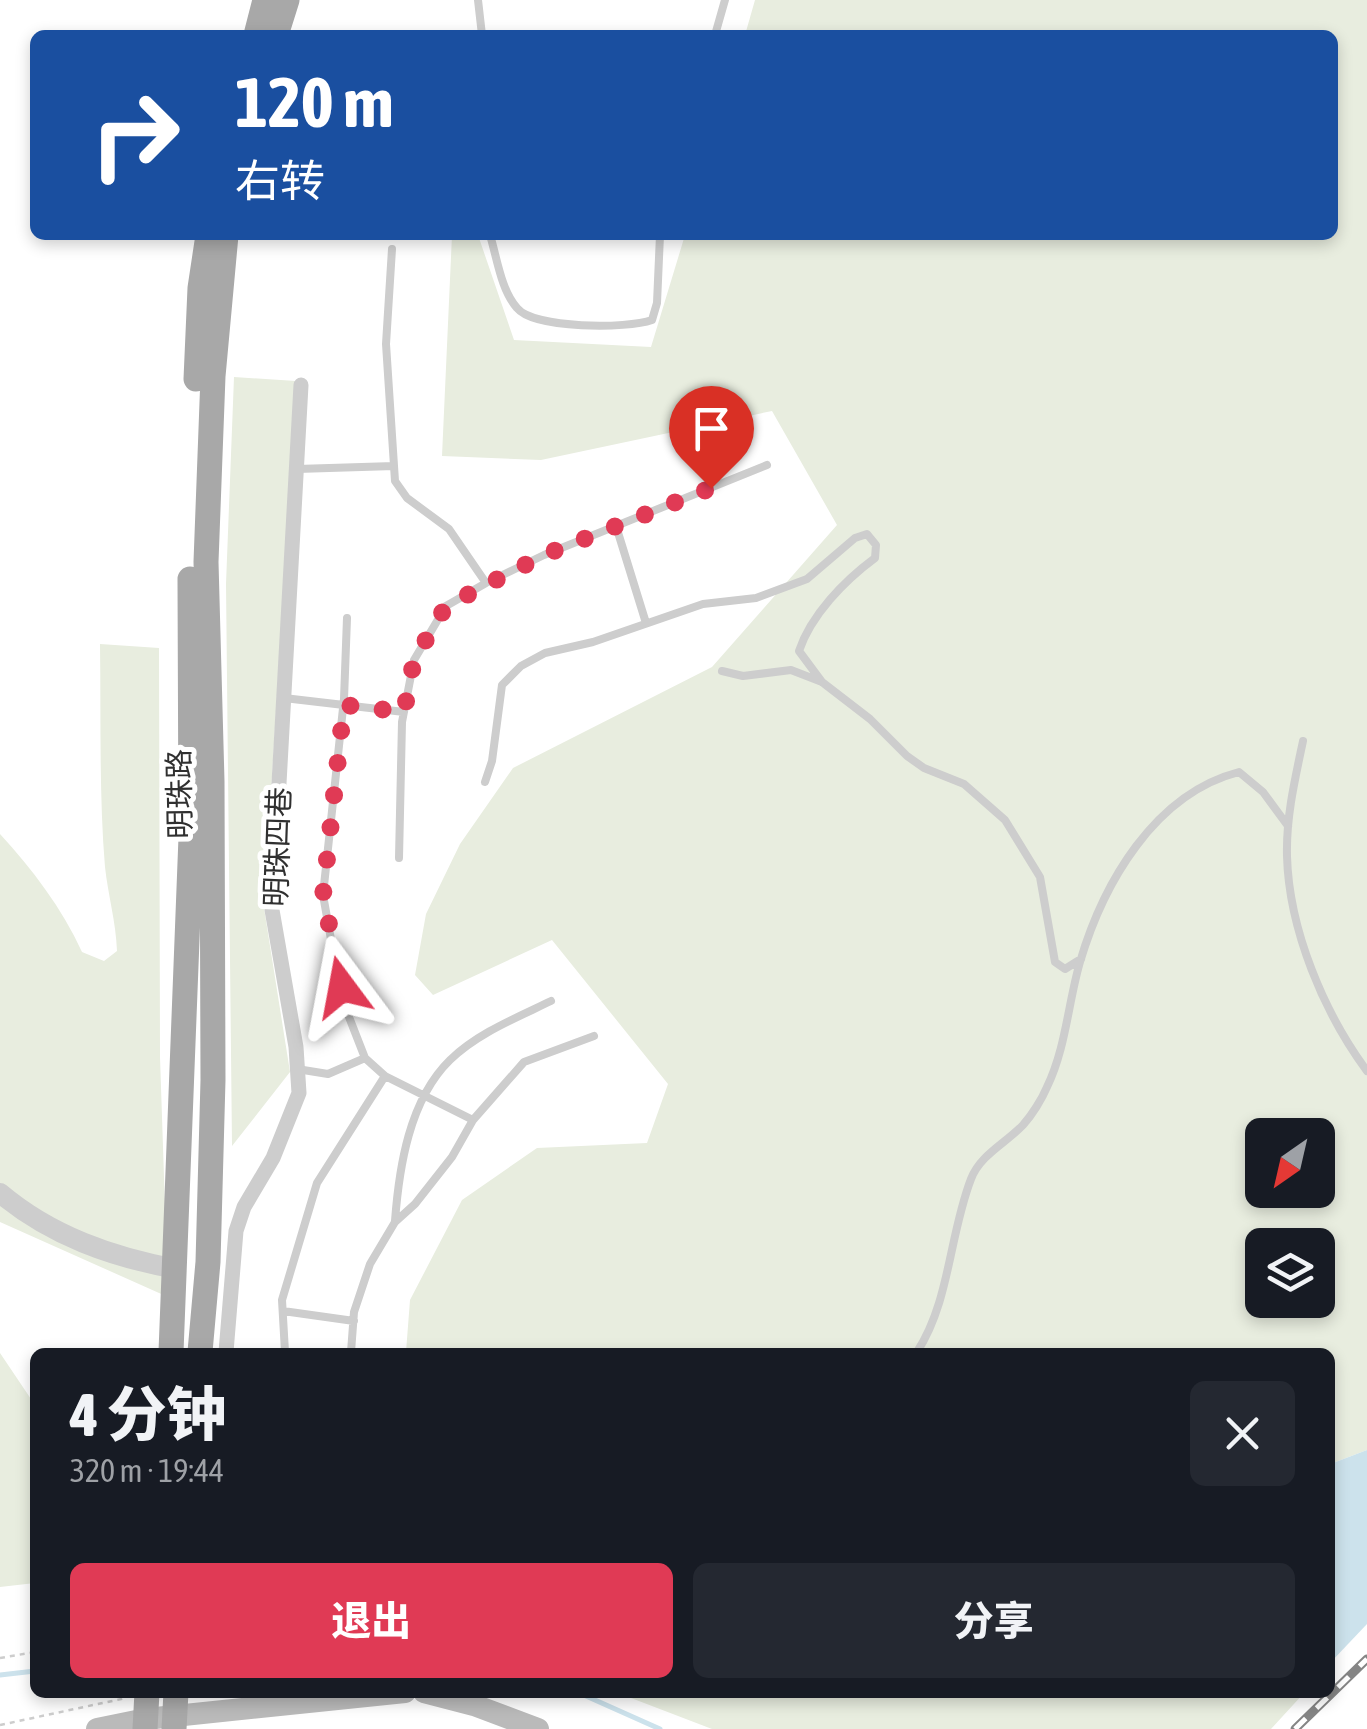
<!DOCTYPE html>
<html lang="zh">
<head>
<meta charset="utf-8">
<style>
  body { margin:0; font-family:"Asap Condensed","Noto Sans SC",sans-serif; background:#242831; color:#f1f3f6; height:100vh; display:flex; flex-direction:column; font-size:38px; white-space:nowrap }
  * { box-sizing:border-box; margin:0 }
  p { font-size:32px; color:#9ea1a6 }
  .icon { flex:none; width:55px; height:55px; fill:none; stroke:currentColor; stroke-width:2; stroke-linecap:round; stroke-linejoin:round }
  .map { position:relative; flex:1; overflow:hidden }
  .sheet { position:absolute; left:30px; top:1348px; width:1305px; height:350px; display:flex; flex-direction:column; background:#171b24; border-radius:15px; box-shadow:0 5px 15px #0003 }
  .sheet>* { flex:none }
  .guide { position:absolute; left:30px; top:30px; width:1308px; height:210px; border-radius:15px; box-shadow:0 5px 15px #0003; background:#1a4fa0; color:#fff; overflow:hidden }
  .needle { width:65px; rotate:214deg }
  .controls { position:absolute; left:1245px; top:1118px; display:grid; gap:20px }
  .controls a { display:grid; place-items:center; width:90px; height:90px; border-radius:15px; background:#171b24; box-shadow:0 5px 15px #0003; font-size:50px }
  .pin { position:absolute; display:grid; place-items:center; width:85px; height:85px; color:#fff; margin:-102px -42px; border-radius:50% 50% 50% 0; rotate:-45deg; box-shadow:0 0 10px #0007 }
  .pin .icon { rotate:45deg }
  .me { position:absolute; width:110px; margin:-55px; rotate:347deg; stroke-linejoin:round; filter:drop-shadow(0 0 8px #0008) }
  .turn { display:flex; align-items:center; gap:35px; height:210px; padding:0 40px; font-size:45px }
  .turn .icon { width:130px; height:130px; stroke-width:2.5 }
  .turn b { display:block; font-size:70px; line-height:85px }
  .round { display:grid; place-items:center; flex:none; width:105px; height:105px; border-radius:15px; background:#242831 }
  .head { display:flex; align-items:center; justify-content:space-between; height:170px; padding:0 40px }
  h1 { font-size:60px; font-weight:800; line-height:75px }
  .button { display:flex; gap:20px; margin-top:auto; padding:20px 40px }
  .button a { flex:1; height:115px; border-radius:15px; background:#e03a55; color:#fff; font-size:40px; font-weight:800; line-height:115px; text-align:center }
  .button a+a { background:#242831; color:#f1f3f6 }
  .map>svg:first-child { display:block }
  .green { fill:#e8eddf; fill-rule:evenodd }
  .water { fill:#cce2ec }
  .lines { fill:none; stroke-linecap:round; stroke-linejoin:round }
  .stream { stroke:#cce2ec; stroke-width:5 }
  .path { stroke:#cdcdcd; stroke-width:2.5; stroke-dasharray:5 5; stroke-linecap:butt }
  .service { stroke:#cdcdcd; stroke-width:8 }
  .minor { stroke:#cdcdcd; stroke-width:15 }
  .tertiary { stroke:#cdcdcd; stroke-width:20 }
  .secondary { stroke:#bababa; stroke-width:22 }
  .primary { stroke:#a8a8a8; stroke-width:25 }
  .rail-casing { stroke:#858585; stroke-width:9 }
  .rail { stroke:#fff; stroke-width:5; stroke-dasharray:15; stroke-linecap:butt }
  .route { stroke:#e03a55; stroke-width:18; stroke-dasharray:0 32.4 }
  .labels { text-anchor:middle; dominant-baseline:central; stroke-width:10; stroke-linejoin:round; paint-order:stroke }
  .street-label { font-size:30px; fill:#303030; stroke:#fff }
</style>
</head>
<body>
<div class="map">
<svg width="1367" height="1729" viewBox="0 0 1367 1729">
  <rect width="100%" height="100%" fill="#fff"/>
  <path class="green" d="M755 0H1367V1450L1333 1463 1330 1469V1352H406L410 1300 462 1200 537 1148 647 1143 668 1084 552 940 433 995 415 975 426 914 460 844 513 768 712 667 837 525 772 411 541 460 442 456 452 235H478L514 340 651 347 685 235H1332V35H745ZM1262 1135H1318V1190H1262ZM1262 1245H1318V1300H1262Z
    M234 377 296 381 264 908 290 1072 232 1146 226 584Z
    M100 644 159 648 160 1057 168 1297 0 1222V834C32 869 62 908 82 952L104 961 117 951C116 922 108 895 105 867 99 795 101 717 100 644Z
    M0 1353 35 1405V1583L0 1587Z
    M618 1693 1304 1692V1693L1271 1729H712Z"/>
  <path class="water" d="M1367 1450V1624L1330 1663V1469L1333 1463Z"/>
  <g class="lines">
    <path class="stream" d="M0 1675 35 1671
      M577 1692 660 1729"/>
    <path class="path" d="M0 1658 35 1652
      M0 1725 126 1698"/>
    <path class="service" d="M478 0 482 35
      M715 35 725 0
      M490 235C497 258 501 290 517 308 534 329 627 329 652 320L657 303 660 235
      M392 249 386 344 395 481 407 498 449 529 486 583
      M297 469 394 466
      M616 526 646 623
      M347 618 344 699 323 895 334 956 349 1017 365 1058 385 1076 473 1120
      M722 671 743 676 791 670 822 682 870 719 907 756 924 768 964 784 1005 820 1040 877 1055 962 1065 969 1081 959
      M284 698 404 712
      M1303 741C1295 779 1286 817 1287 856 1289 930 1324 1013 1367 1071
      M485 782 492 761 502 685 521 666 545 653 593 642 703 604 756 598 807 579 855 538 867 534 876 545 875 558C844 581 811 615 799 651L822 682
      M399 858 402 722 414 660 446 606 486 583 544 555 767 465
      M297 1069 328 1074 365 1058
      M395 1221C399 1168 409 1100 450 1060 478 1033 516 1018 551 1001
      M283 1311 354 1321
      M285 1352 282 1300 317 1183 385 1076
      M351 1352 354 1312 370 1264 395 1222 415 1204 452 1157 473 1120 524 1062 594 1036
      M917 1352C950 1301 949 1236 971 1179 980 1155 1006 1143 1023 1125 1032 1115 1042 1099 1047 1087 1066 1048 1068 1003 1080 962 1103 884 1154 794 1239 772L1263 792 1288 826"/>
    <path class="minor" d="M226 1352 236 1231 244 1207 273 1158 299 1093 296 1047 272 910 301 385"/>
    <path class="tertiary" d="M0 1193C51 1236 112 1257 176 1269"/>
    <path class="secondary" d="M424 1692 474 1705 538 1729
      M97 1729 146 1719 405 1692"/>
    <path class="primary" d="M256 35 265 0
      M276 35 287 0
      M196 379 200 288 208 235
      M171 1352 191 837 190 579
      M200 1352 208 1262 213 1080 212 781 206 562 213 376 226 235
      M145 1729 147 1692
      M174 1729 176 1692"/>
    <g class="rail-casing">
      <path id="rail" d="M1295 1729 1367 1659"/>
    </g>
    <use href="#rail" class="rail"/>
  </g>
  <g class="lines">
    <path class="route" d="M342 987 323 895 344 705 404 712 414 660 446 606 544 555 711 488"/>
  </g>
  <g class="labels">
    <g class="street-label">
      <text transform="translate(179 794) rotate(-91)">明珠路</text>
      <text transform="translate(277 847) rotate(-88)">明珠四巷</text>
    </g>
  </g>
</svg>
<div class="controls">
<a><svg class="needle" viewBox="-14 -14 28 28"><path d="M0-13l5 13h-10z" fill="#e53935"/><path d="M0 13l5-13h-10z" fill="#9ea1a6"/></svg></a>
<a><svg class="icon" aria-label="layers" viewBox="0 0 24 24"><path d="M12 4l9 5-9 5-9-5zM3 14l9 5 9-5"/></svg></a>
</div>
<div class="pin" style="left:711px;top:488px;background:#d93025"><svg class="icon" aria-label="arrive" viewBox="0 0 24 24"><path d="M6 21V4h12l-3 4 3 4H6"/></svg></div>
<svg class="me" style="left:342px;top:987px" viewBox="-20 -20 40 40"><path d="M0-17L14 15 0 8-14 15z" fill="#e03a55" stroke="#fff" stroke-width="4"/></svg>
<div class="guide">
<div class="turn"><svg class="icon" aria-label="right" viewBox="0 0 24 24"><path d="M7 20v-9h11M14 6l5 5-5 5"/></svg><div><b>120 m</b>右转</div></div>
</div>
<section class="sheet">
<div class="head"><div><h1>4 分钟</h1><p>320 m · 19:44</p></div><a class="round"><svg class="icon" aria-label="close" viewBox="0 0 24 24"><path d="M6 6l12 12M18 6L6 18"/></svg></a></div>
<div class="button"><a>退出</a><a>分享</a></div>
</section>
</div>
</body>
</html>
